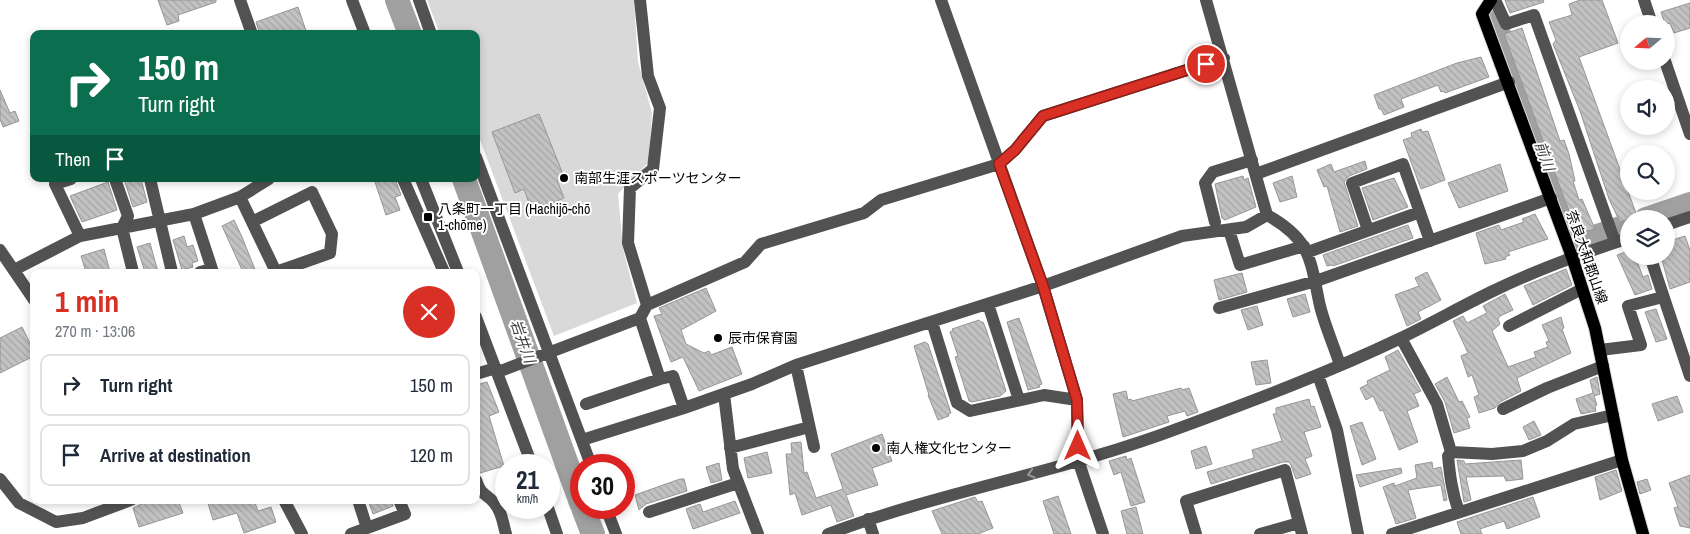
<!DOCTYPE html>
<html lang="en">
<head>
<meta charset="utf-8">
<style>
  body { margin:0; font-family:"Archivo Narrow","Noto Sans JP",sans-serif; background:#f6f6f7; color:#1f2937; height:100vh; display:flex; flex-direction:column; font-size:19px; white-space:nowrap }
  * { box-sizing:border-box; margin:0 }
  p { font-size:16px; color:#747a83 }
  .icon { flex:none; width:28px; height:28px; fill:none; stroke:currentColor; stroke-width:2; stroke-linecap:round; stroke-linejoin:round }
  .map { position:relative; flex:1; overflow:hidden }
  .drawer { position:absolute; left:30px; top:269px; width:450px; height:235px; display:flex; flex-direction:column; background:#fff; border-radius:10px; box-shadow:0 2px 8px #0003 }
  .drawer>* { flex:none }
  .guide { position:absolute; left:30px; top:30px; width:450px; height:152px; border-radius:10px; box-shadow:0 2px 8px #0003; background:#0b6e4f; color:#fff; overflow:hidden }
  .needle { width:32px; rotate:251deg }
  .controls { position:absolute; left:1620px; top:15px; display:grid; gap:10px }
  .controls a { display:grid; place-items:center; width:55px; height:55px; border-radius:50%; background:#fff; box-shadow:0 2px 8px #0003; font-size:25px }
  .speed { position:absolute; left:495px; top:454px; display:flex; gap:10px; font-size:25px; font-weight:700; text-align:center }
  .speed>* { display:grid; place-content:center; width:65px; height:65px; border-radius:50%; background:#fff; box-shadow:0 2px 8px #0003; line-height:1 }
  .speed small { font-size:12px; font-weight:400 }
  .speed .limit { border:8px solid #d22; background:#fff; color:#111 }
  .pin { position:absolute; display:grid; place-items:center; width:42px; height:42px; color:#fff; margin:-21px; border:2px solid #fff; border-radius:50%; box-shadow:0 1px 5px #0007 }
  .me { position:absolute; width:55px; margin:-28px; rotate:0deg; stroke-linejoin:round; filter:drop-shadow(0 0 4px #0008) }
  .turn { display:flex; align-items:center; gap:18px; height:105px; padding:0 25px; font-size:22px }
  .turn .icon { width:65px; height:65px; stroke-width:2.5 }
  .turn b { display:block; font-size:35px; line-height:42px }
  .then { display:flex; align-items:center; height:48px; padding:0 25px; background:#0003; gap:10px; font-size:19px }
  .round { display:grid; place-items:center; flex:none; width:52px; height:52px; border-radius:26px; background:#f6f6f7 }
  .summary { display:flex; align-items:center; justify-content:space-between; height:85px; padding:0 25px }
  h1 { font-size:30px; font-weight:700; line-height:38px; color:#d93025 }
  ul { padding:0; list-style:none }
  li { display:flex; align-items:center; gap:15px; height:62px; margin:0 10px 8px; padding:0 15px; border:2px solid #e0e1e3; border-radius:10px }
  li div { flex:1 }
  li b { display:block; font-size:19px }
  li em { font-style:normal }
  .map>svg:first-child { display:block }
  .pitch { fill:#d9d9d9 }
  .lines { fill:none; stroke-linecap:round; stroke-linejoin:round }
  .river { stroke:#a0a0a0; stroke-width:24 }
  .building { fill:url(#building-back-hatch); stroke:#969696 }
  .major-casing { stroke:#dbdbdb; stroke-width:14 }
  .minor { stroke:#525252; stroke-width:12 }
  .major { stroke:#000; stroke-width:12 }
  .oneway { stroke:#979797 }
  .route-casing { stroke:#8d1f18; stroke-width:12 }
  .route { stroke:#d93025; stroke-width:9 }
  .poi-dot { fill:#000; stroke:#fff; stroke-width:2 }
  .labels { text-anchor:middle; dominant-baseline:central; stroke-width:4; stroke-linejoin:round; paint-order:stroke }
  .poi-label { font-size:14px; fill:#000; stroke:#fff; text-anchor:start }
  .street-label { font-size:14px; fill:#000; stroke:#fff }
  .water-label { font-size:15px; font-style:italic; fill:#414141; stroke:#fff }
</style>
</head>
<body>
<div class="map">
<svg width="1690" height="534" viewBox="0 0 1690 534">
  <defs>
    <pattern id="building-back-hatch" width="6" height="6" patternUnits="userSpaceOnUse" patternTransform="scale(1.25)"><rect width="6" height="6" fill="#c2c2c2"/><path d="M-1 5l2 2M0 0l6 6M5-1l2 2" fill="none" stroke="#a5a5a5"/></pattern>
  </defs>
  <rect width="100%" height="100%" fill="#fff"/>
  <path class="pitch" d="M427 0H634L638 62 652 113 649 162 618 194 623 249 637 303 554 336 476 129V34H440Z"/>
  <g class="lines">
    <path class="river" d="M397 0 410 34
      M1493 18 1577 243 1629 225
      M464 179 581 503
      M1646 219 1690 204
      M583 508 593 534"/>
  </g>
  <path class="building" d="M158 0H216V2L178 15 179 21 167 25Z
    M1505 0H1543L1544 2 1510 13Z
    M1580 0H1602L1618 43 1579 57 1637 216 1620 222 1609 199 1580 111 1553 44 1556 40 1549 22 1572 15 1569 4Z
    M1690 3V28L1674 33 1670 23 1665 24 1661 12Z
    M298 7 307 34H296L295 31 286 34H260L256 22Z
    M1522 28 1560 141 1564 140 1569 154 1575 181H1573L1579 200 1582 199 1595 229 1581 233 1573 212 1570 213 1564 198 1504 34Z
    M1481 57 1489 77 1445 93 1444 91 1441 92 1438 85 1401 99 1404 107 1384 115 1381 109H1379L1374 95 1457 63Z
    M0 90 10 113 15 111 19 121 3 127 0 119Z
    M539 114 564 177 557 180 564 198 532 211 524 189 515 193 492 132Z
    M1421 129 1422 132 1428 131 1445 180 1421 189 1403 140 1412 137 1411 133Z
    M1365 161 1367 169 1349 176 1344 182 1358 226 1340 232 1327 186 1324 187 1317 170 1331 164 1334 172Z
    M1500 164 1508 191 1459 208 1448 183Z
    M1243 176 1244 180 1248 178 1256 207 1225 220 1222 218 1215 184Z
    M1292 176 1297 197 1280 202 1273 183Z
    M1394 178 1408 207 1373 220 1362 188Z
    M124 179H141L147 202 133 207Z
    M374 179H395L401 195 395 197 400 210 386 215Z
    M108 182 117 210 82 222 70 196Z
    M1535 214 1548 239 1508 252 1510 255 1505 257 1506 259 1485 264 1476 233 1499 225 1501 230 1524 222 1522 219Z
    M234 220 242 237 256 272H243L222 226Z
    M1408 225 1413 238 1333 266 1332 265 1327 266 1323 255Z
    M184 236 187 247 193 245 198 261 192 263 193 267 182 270 173 240Z
    M1685 236 1690 250V282L1670 289 1661 256H1666V242Z
    M150 243 153 254 158 272H145L137 247Z
    M104 249 110 272H86L81 256Z
    M1629 251V256H1635L1643 277 1648 275 1652 289 1635 295 1617 255Z
    M1566 269 1572 285 1533 305 1524 286Z
    M1427 272 1441 300 1418 312 1421 319 1407 326 1395 295 1419 286 1415 278Z
    M1242 273 1247 292 1219 300 1214 280Z
    M706 288 716 311 681 330 686 344 704 353 709 351 711 355 732 347 742 374 699 391 683 357 671 362 654 316 662 314 659 308Z
    M1305 294 1310 312 1293 317 1287 299Z
    M1505 294 1513 310 1500 316 1498 319 1500 324 1492 331 1508 367 1536 357 1534 352 1548 347 1546 342 1549 341 1542 325 1561 317 1564 328 1562 329 1571 353 1517 378 1521 391 1500 402 1495 408 1479 413 1474 397 1479 395 1472 375 1468 377 1461 356 1468 353 1453 321 1463 316 1467 323 1487 313 1483 306Z
    M1257 306 1263 325 1248 330 1241 310Z
    M1656 309 1667 339 1656 342 1645 312Z
    M1019 318 1042 384 1039 385 1040 387 1028 390 1007 322Z
    M979 320 980 322H983L986 329 1006 391 1000 396 972 402 969 401 955 357 958 356 950 332 953 331 952 329Z
    M22 327 34 351V356L0 373V338Z
    M925 342 928 344 951 413 948 414 949 416 938 420 928 395H929L914 346Z
    M1398 350 1421 391 1414 394 1419 406 1407 411 1418 442 1399 450 1383 410 1380 411 1373 396 1366 400 1360 388 1368 384 1367 381 1390 370 1385 357Z
    M1267 360 1271 383 1256 385 1251 362Z
    M1447 377 1459 402 1462 401 1470 417 1467 418 1470 428 1454 433 1445 402 1435 384Z
    M1597 377 1600 394 1594 396 1597 405 1595 406 1596 411 1581 414 1576 399 1593 393 1590 380Z
    M487 382 499 412 489 416 504 466 480 473 476 464V385Z
    M1181 388 1182 390 1189 388 1198 412 1187 416 1185 411 1167 416 1169 422 1123 437 1113 394 1126 391 1128 400 1131 399 1132 401Z
    M1677 396 1683 412 1658 421 1652 404Z
    M1309 399 1311 407 1314 406 1321 427 1304 432 1312 456 1305 459 1311 474 1296 479 1291 465 1289 462H1283L1211 484 1207 472 1254 458 1252 450 1282 441 1273 414H1276V408Z
    M1534 421 1541 435 1529 440 1523 427Z
    M1362 422 1376 459 1362 465 1350 426Z
    M882 434 892 461 872 468 878 485 846 495 854 516 837 522 831 505 802 515 795 493 790 495 786 454H792L791 443 801 442 804 473 807 472 816 498 843 489 831 454Z
    M1206 446 1212 464 1196 469 1191 451Z
    M767 452 772 473 748 478 744 458Z
    M1126 456 1127 460 1131 458 1145 502 1131 506 1121 472 1114 475 1109 461Z
    M1457 460 1464 461 1465 464 1521 460 1523 479 1506 481 1504 476 1466 477 1471 500 1464 502Z
    M1432 462 1433 469 1441 467 1447 500 1444 501 1441 485 1408 490 1416 518 1396 524 1383 487 1394 483 1395 486 1417 478 1415 465Z
    M719 463 722 480 711 483 706 467Z
    M1401 468 1402 473 1360 487 1356 475Z
    M1616 470 1622 491 1600 500 1595 477Z
    M1690 475V528L1680 526 1674 508 1678 507 1669 483Z
    M680 479H684L687 491 646 504 639 510 635 495Z
    M1647 479 1651 490 1640 494 1637 482Z
    M1058 496 1071 534H1054L1043 501Z
    M975 497 978 502 982 501 993 528 978 534H942L932 511Z
    M1533 497 1540 517 1507 529 1504 521 1480 529 1482 534H1461L1457 522Z
    M150 500H178L183 513 139 527 133 508Z
    M207 500H254L258 511 271 507 276 522 244 533 237 513 213 520Z
    M368 500H391L393 506 373 514Z
    M735 501 740 513 693 529 686 509 700 504 703 512Z
    M1136 507 1143 534H1127L1121 511Z"/>
  <g class="lines">
    <g class="major-casing">
      <path id="major" d="M1491 0 1482 14 1572 257 1595 328 1622 460 1643 534"/>
    </g>
    <path class="minor" d="M240 0 252 34
      M352 0 365 34
      M419 0 431 34
      M640 0 648 76 660 108 653 169 630 188 628 243 647 305
      M941 0 1043 286 1077 400 1078 460 1103 534
      M1206 0 1267 215C1312 240 1310 260 1320 306 1325 326 1334 346 1340 365
      M1495 0 1506 24 1534 15 1615 242
      M1644 0 1652 24
      M1665 61 1690 134
      M476 157 591 465
      M1256 174 1509 82
      M71 179 55 184 80 236
      M115 179 128 216 122 228 133 272
      M150 179 172 272
      M403 179 444 272
      M421 179 458 272
      M240 197 276 272
      M194 214 213 272
      M252 222 312 192 332 234 330 253 276 272
      M1215 222 1205 183 1213 172 1252 160
      M1666 225 1690 217
      M1229 230 1240 265 1304 246
      M1368 230 1352 183 1403 164 1430 241
      M0 250 34 300
      M1308 252 1420 212
      M1650 256 1690 376
      M14 270 80 236 194 214 240 197 269 179
      M200 272 212 269
      M988 304 1019 400
      M1219 308 1316 281 1551 198
      M476 317 532 465
      M640 318 660 379 673 376 684 408
      M932 322 957 403 970 411 1044 395 1077 400
      M1509 326 1582 289
      M1401 338 1437 404 1451 452 1492 454 1523 451 1547 441 1574 424 1613 415
      M1600 350 1641 345 1628 306 1663 297
      M796 365 814 447
      M498 372 640 318 647 305 745 262 761 244 864 213 881 200 999 164 1015 150 1043 116 1224 58
      M476 374 496 368
      M1318 375 1337 430 1358 534
      M724 394 733 469 758 534
      M586 404 660 379
      M1503 409 1547 388 1603 366
      M582 440 684 408 752 384 796 365 1043 286 1182 236 1246 227 1267 215
      M730 448 802 429
      M1451 452 1448 456C1450 476 1452 493 1459 512
      M0 479 19 503 56 522 83 518 131 500
      M476 480C482 498 486 492 495 504 502 512 503 524 506 534
      M284 500 302 534
      M358 500 367 528
      M548 508 557 534
      M606 508 616 534
      M649 512 738 483
      M868 519 873 534
      M351 534 405 514 399 500
      M828 534C943 491 1067 471 1182 427 1255 400 1330 372 1401 338 1432 323 1462 306 1493 291 1536 270 1583 253 1629 238
      M1196 534 1186 501 1285 470 1302 534
      M1260 534 1299 523
      M1392 534 1622 460"/>
    <use href="#major" class="major"/>
  </g>
  <defs><path id="oneway-chevron" d="M-2-3.5L2.5 0L-2 3.5" fill="none" stroke-width="1.6" stroke-linecap="round" stroke-linejoin="round" transform="scale(1.25)"/></defs>
  <use class="oneway" href="#oneway-chevron" transform="translate(1031 474) rotate(164)"/>
  <g class="lines">
    <g class="route-casing">
      <path id="route" d="M1078 446 1077 400 1043 286 999 164 1015 150 1043 116 1206 64"/>
    </g>
    <use href="#route" class="route"/>
  </g>
  <g class="poi-dot">
    <circle cx="564" cy="178" r="5"/>
    <rect x="423" y="212" width="10" height="10" rx="2.5"/>
    <circle cx="718" cy="338" r="5"/>
    <circle cx="876" cy="448" r="5"/>
  </g>
  <g class="labels">
    <g class="poi-label">
      <text x="574" y="178">南部生涯スポーツセンター</text>
      <text x="438" y="209">八条町一丁目 (Hachijō-chō<tspan x="438" dy="16">1-chōme)</tspan></text>
      <text x="728" y="338">辰市保育園</text>
      <text x="886" y="448">南人権文化センター</text>
    </g>
    <g class="street-label">
      <text transform="translate(1587 257) rotate(71)">奈良大和郡山線</text>
    </g>
    <g class="water-label">
      <text transform="translate(1545 156) rotate(70)">前川</text>
      <text transform="translate(523 341) rotate(70)">岩井川</text>
    </g>
  </g>
</svg>
<div class="controls">
<a><svg class="needle" viewBox="-14 -14 28 28"><path d="M0-13l5 13h-10z" fill="#e53935"/><path d="M0 13l5-13h-10z" fill="#747a83"/></svg></a>
<a><svg class="icon" aria-label="sound" viewBox="0 0 24 24"><path d="M4 9h4l5-4v14l-5-4H4zM17 9q2 3 0 6"/></svg></a>
<a><svg class="icon" aria-label="search" viewBox="0 0 24 24"><circle cx="10" cy="10" r="6"/><path d="M15 15l6 6"/></svg></a>
<a><svg class="icon" aria-label="layers" viewBox="0 0 24 24"><path d="M12 4l9 5-9 5-9-5zM3 14l9 5 9-5"/></svg></a>
</div>
<div class="speed"><div>21<small>km/h</small></div><div class="limit">30</div></div>
<div class="pin" style="left:1206px;top:64px;background:#d93025"><svg class="icon" aria-label="arrive" viewBox="0 0 24 24"><path d="M6 21V4h12l-3 4 3 4H6"/></svg></div>
<svg class="me" style="left:1078px;top:446px" viewBox="-20 -20 40 40"><path d="M0-17L14 15 0 8-14 15z" fill="#d93025" stroke="#fff" stroke-width="4"/></svg>
<div class="guide">
<div class="turn"><svg class="icon" aria-label="right" viewBox="0 0 24 24"><path d="M7 20v-9h11M14 6l5 5-5 5"/></svg><div><b>150 m</b>Turn right</div></div>
<div class="then">Then<svg class="icon" aria-label="arrive" viewBox="0 0 24 24"><path d="M6 21V4h12l-3 4 3 4H6"/></svg></div>
</div>
<section class="drawer">
<div class="summary"><div><h1>1 min</h1><p>270 m · 13:06</p></div><a class="round" style="background:#d93025;color:#fff"><svg class="icon" aria-label="close" viewBox="0 0 24 24"><path d="M6 6l12 12M18 6L6 18"/></svg></a></div>
<ul>
<li><svg class="icon" aria-label="right" viewBox="0 0 24 24"><path d="M7 20v-9h11M14 6l5 5-5 5"/></svg><div><b>Turn right</b></div><em>150 m</em></li>
<li><svg class="icon" aria-label="arrive" viewBox="0 0 24 24"><path d="M6 21V4h12l-3 4 3 4H6"/></svg><div><b>Arrive at destination</b></div><em>120 m</em></li>
</ul>
</section>
</div>
</body>
</html>
